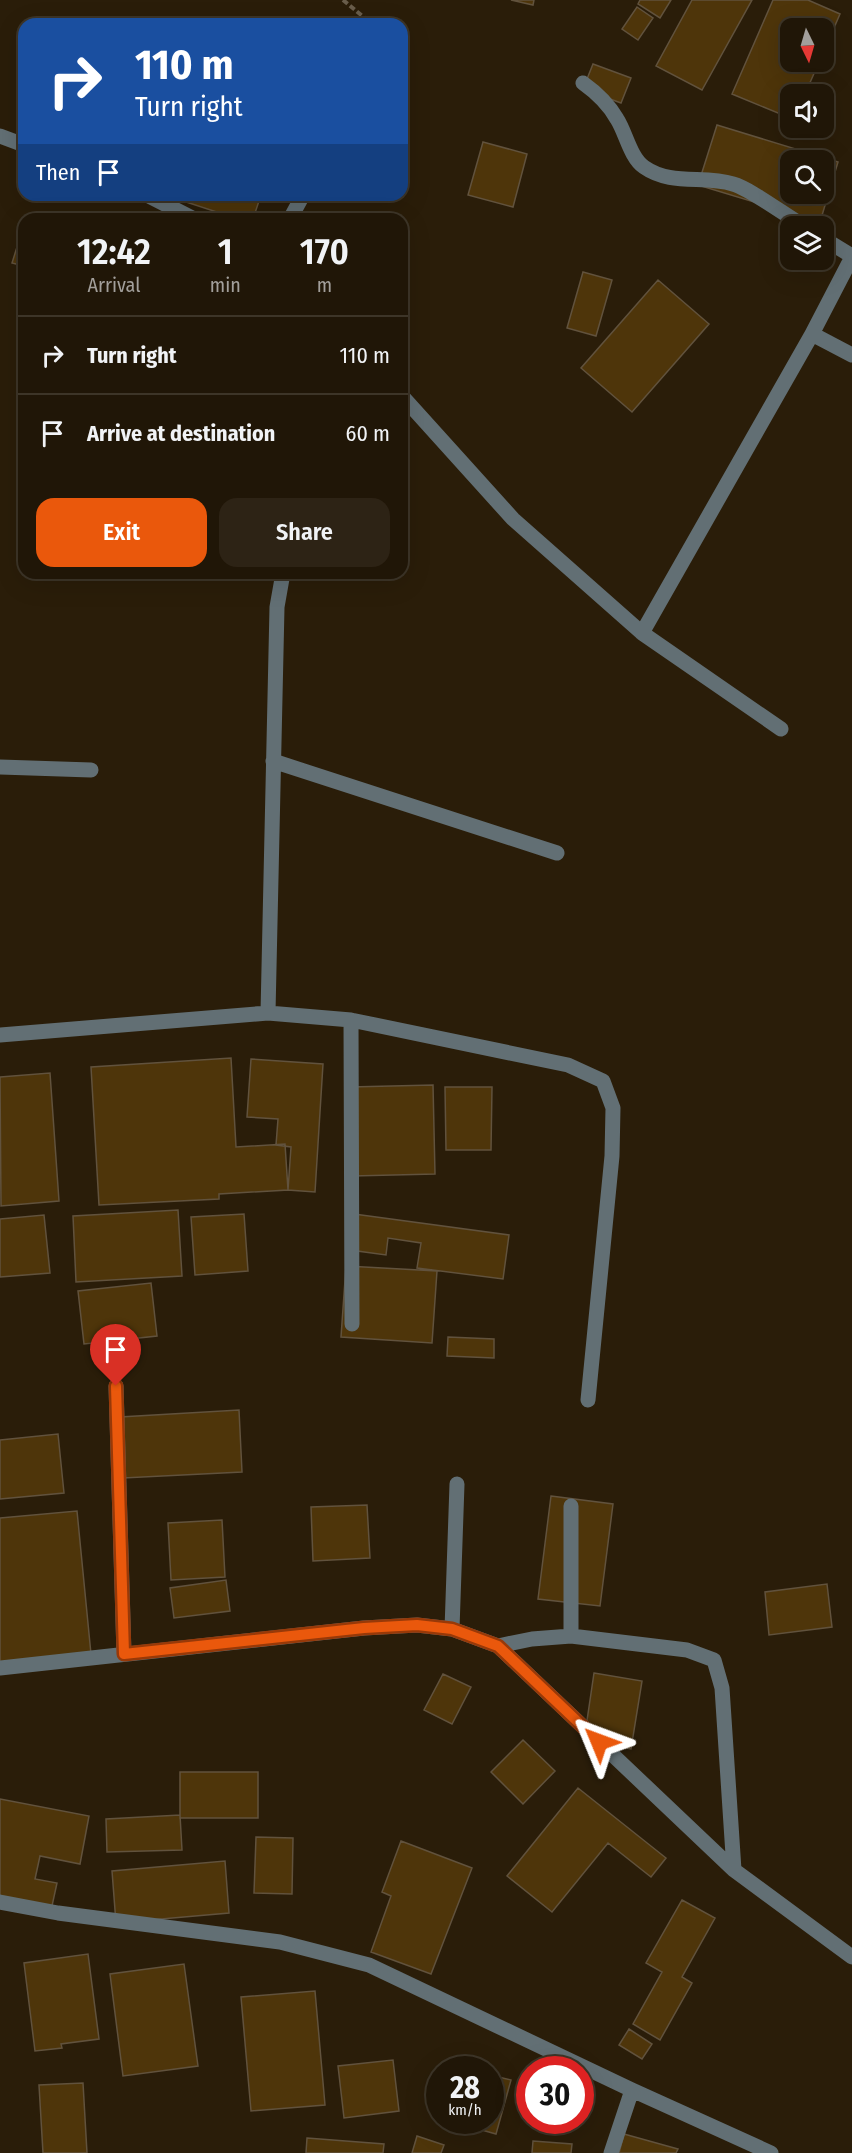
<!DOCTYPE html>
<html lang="en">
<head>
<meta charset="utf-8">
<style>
  body { margin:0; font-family:"Fira Sans Condensed",sans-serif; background:#2d2315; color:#f1f3f6; height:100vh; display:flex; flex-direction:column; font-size:22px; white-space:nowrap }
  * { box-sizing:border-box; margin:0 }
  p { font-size:20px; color:#a29f9b }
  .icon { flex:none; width:33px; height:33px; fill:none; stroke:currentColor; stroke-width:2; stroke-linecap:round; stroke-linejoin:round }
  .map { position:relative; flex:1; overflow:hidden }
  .drawer { position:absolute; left:18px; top:213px; width:390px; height:366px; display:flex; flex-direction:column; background:#201607; border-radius:18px; box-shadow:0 6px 24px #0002,0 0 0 2px #3d3528 }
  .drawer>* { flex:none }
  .top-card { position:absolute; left:18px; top:18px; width:390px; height:183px; border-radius:18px; box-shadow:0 6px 24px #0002,0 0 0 2px #3d3528; background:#1a4fa0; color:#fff; overflow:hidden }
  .needle { width:39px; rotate:175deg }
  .fabs { position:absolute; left:780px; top:18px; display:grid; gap:12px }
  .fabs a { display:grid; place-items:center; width:54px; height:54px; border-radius:12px; background:#201607; box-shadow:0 6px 24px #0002,0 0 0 2px #3d3528; font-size:30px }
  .speed { position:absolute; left:426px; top:2056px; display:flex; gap:12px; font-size:30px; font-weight:700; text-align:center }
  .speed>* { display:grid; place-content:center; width:78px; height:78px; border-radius:50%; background:#201607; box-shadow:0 6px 24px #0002,0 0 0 2px #3d3528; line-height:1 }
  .speed small { font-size:15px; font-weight:400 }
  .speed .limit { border:9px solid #d22; background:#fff; color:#111 }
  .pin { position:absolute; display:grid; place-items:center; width:51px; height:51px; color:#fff; margin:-62px -26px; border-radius:50% 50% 50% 0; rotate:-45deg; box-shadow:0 0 6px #0007 }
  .pin .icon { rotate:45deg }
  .me { position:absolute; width:66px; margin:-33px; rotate:314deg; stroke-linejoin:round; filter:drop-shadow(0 0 4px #0008) }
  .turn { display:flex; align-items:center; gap:21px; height:126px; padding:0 18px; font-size:27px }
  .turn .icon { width:78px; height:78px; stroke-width:2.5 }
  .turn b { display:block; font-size:42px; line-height:51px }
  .then { display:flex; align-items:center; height:57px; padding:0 18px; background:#0003; gap:12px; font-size:22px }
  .eta { display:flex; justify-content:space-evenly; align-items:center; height:102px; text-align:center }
  .eta b { font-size:36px; font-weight:600; line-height:42px }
  .cta { display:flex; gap:12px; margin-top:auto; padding:12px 18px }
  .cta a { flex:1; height:69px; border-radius:18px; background:#ea580c; color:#fff; font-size:24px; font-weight:600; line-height:69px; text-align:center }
  .cta a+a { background:#2d2315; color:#f1f3f6 }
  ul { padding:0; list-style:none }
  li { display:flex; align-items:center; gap:18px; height:78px; padding:0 18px; border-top:2px solid #3d3528 }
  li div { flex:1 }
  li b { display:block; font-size:22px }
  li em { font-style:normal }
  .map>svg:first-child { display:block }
  .building { fill:#4e350a; stroke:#61523d; stroke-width:1.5; fill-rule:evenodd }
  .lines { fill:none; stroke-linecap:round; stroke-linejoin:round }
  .path { stroke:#695d4b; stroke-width:4; stroke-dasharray:6 3; stroke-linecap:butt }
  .minor { stroke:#626f74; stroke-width:15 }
  .route-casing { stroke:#983908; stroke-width:15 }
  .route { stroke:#ea580c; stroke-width:10 }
</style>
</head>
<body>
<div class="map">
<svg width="852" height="2153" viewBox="0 0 852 2153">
  <rect width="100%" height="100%" fill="#2a1d09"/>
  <path class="building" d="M511 0H534L533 5Z
    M640 0H671L660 18 638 4Z
    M692 0H752L702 90 656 66Z
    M773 0H808L840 14 824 51V28H790V62H819L805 94H790V118L732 94Z
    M637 7 653 18 638 40 622 29Z
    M593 64 631 78 621 103 583 89Z
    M717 125 838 162 820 222 698 185ZM790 160H824V194H790Z
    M483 142 527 154 513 207 468 195Z
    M178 195H261L253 219H238L177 199Z
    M23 228H24V266L12 263Z
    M583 272 612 280 596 336 567 328Z
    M658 280 709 324 632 412 581 368Z
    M24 293V342L18 294Z
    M231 1058 236 1147 285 1144 288 1190 219 1194V1199L99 1205 91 1067Z
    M251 1059 323 1064 315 1192 288 1190 291 1147 276 1145 278 1119 247 1117Z
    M50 1073 59 1201 1 1206 0 1077Z
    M433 1085 435 1174 352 1176 350 1087Z
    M445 1087H492L491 1150H446Z
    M178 1210 182 1276 76 1282 73 1216Z
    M244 1214 248 1271 195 1275 191 1217Z
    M354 1214 509 1235 503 1279 417 1268 421 1243 388 1238 386 1255 350 1250Z
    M44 1215 50 1273 0 1277V1219Z
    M346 1266 437 1271 432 1343 341 1337Z
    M151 1283 157 1336 84 1344 78 1291Z
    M448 1337 494 1339V1358L447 1356Z
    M239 1410 242 1472 123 1478 120 1417Z
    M58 1434 64 1493 0 1499V1440Z
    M551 1496 613 1504 600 1606 538 1599Z
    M367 1505 370 1558 313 1561 311 1507Z
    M77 1511 91 1654 0 1663V1518Z
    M222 1520 225 1577 171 1580 168 1523Z
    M226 1580 230 1611 174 1618 170 1588Z
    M827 1584 832 1627 769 1635 765 1592Z
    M594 1673 642 1681 631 1749 584 1741Z
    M443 1674 471 1687 452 1724 424 1710Z
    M523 1740 555 1771 523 1804 491 1772Z
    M180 1772H258V1818H180Z
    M578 1788 666 1858 651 1877 608 1843 552 1912 507 1876Z
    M0 1799 89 1816 80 1864 40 1856 35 1879 57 1883 52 1906 0 1897Z
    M180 1815 182 1850 107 1852 106 1819Z
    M256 1837 293 1838 292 1894 254 1893Z
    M401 1841 472 1868 431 1974 371 1952 391 1896 382 1892Z
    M225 1861 229 1913 116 1923 112 1871Z
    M682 1900 715 1918 682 1977 692 1983 660 2040 633 2024 662 1972 646 1963Z
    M88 1954 99 2039 61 2044 62 2048 35 2051 24 1963Z
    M184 1964 198 2066 123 2076 110 1974Z
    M315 1991 325 2105 251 2111 241 1997Z
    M629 2029 652 2044 642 2059 619 2045Z
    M393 2060 399 2111 344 2118 338 2066Z
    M490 2075 511 2080 496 2134 450 2121H490Z
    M83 2083 87 2153H43L39 2085Z
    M624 2134 678 2149 676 2153H619Z
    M417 2136 444 2145 441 2153H412Z
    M307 2138 384 2144 383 2153H306Z
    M533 2141 572 2144 571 2153H532Z"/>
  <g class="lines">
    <path class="path" d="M343 0 372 24"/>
    <path class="minor" d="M583 83C597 93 608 103 617 119 626 133 630 157 644 167 671 186 703 175 733 184 751 189 786 216 804 226
      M0 136 24 145
      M147 195 194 219
      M290 219 303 195
      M824 239 852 256
      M812 334 852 355
      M402 396 513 519 642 633 781 729
      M642 633 812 334 852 257
      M273 761 557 853
      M0 767 91 770
      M268 1013 277 607 283 573
      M351 1020 352 1324
      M0 1035 268 1013 351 1020 568 1065 603 1081 613 1108 612 1156 588 1400
      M116 1386 124 1654
      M571 1506V1636
      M452 1629 457 1484
      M498 1646 532 1639 571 1636 687 1650 714 1660 722 1688 734 1870
      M0 1668 364 1628 417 1625 452 1629 498 1646 734 1870 852 1957
      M0 1902 58 1913 280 1942 369 1965 632 2090 771 2153
      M611 2153 632 2090"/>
  </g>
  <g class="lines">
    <g class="route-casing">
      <path id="route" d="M116 1386 124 1654 364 1628 417 1625 452 1629 498 1646 599 1742"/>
    </g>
    <use href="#route" class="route"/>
  </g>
</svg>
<div class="fabs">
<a><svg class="needle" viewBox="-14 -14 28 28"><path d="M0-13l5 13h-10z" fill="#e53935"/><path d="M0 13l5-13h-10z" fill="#a29f9b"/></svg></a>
<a><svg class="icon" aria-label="sound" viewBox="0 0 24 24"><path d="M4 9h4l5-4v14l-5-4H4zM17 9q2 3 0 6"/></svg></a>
<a><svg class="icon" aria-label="search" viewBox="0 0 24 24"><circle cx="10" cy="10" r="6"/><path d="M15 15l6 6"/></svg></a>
<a><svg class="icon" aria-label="layers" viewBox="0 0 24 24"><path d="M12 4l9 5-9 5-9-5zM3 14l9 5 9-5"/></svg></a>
</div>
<div class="speed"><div>28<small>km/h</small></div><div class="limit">30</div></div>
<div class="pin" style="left:116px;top:1386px;background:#d93025"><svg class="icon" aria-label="arrive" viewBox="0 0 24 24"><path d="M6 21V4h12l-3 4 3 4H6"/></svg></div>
<svg class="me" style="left:599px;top:1742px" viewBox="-20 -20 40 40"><path d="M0-17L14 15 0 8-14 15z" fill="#ea580c" stroke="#fff" stroke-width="4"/></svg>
<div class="top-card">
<div class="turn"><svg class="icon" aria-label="right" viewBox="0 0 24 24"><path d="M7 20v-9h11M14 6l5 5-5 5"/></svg><div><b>110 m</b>Turn right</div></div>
<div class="then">Then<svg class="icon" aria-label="arrive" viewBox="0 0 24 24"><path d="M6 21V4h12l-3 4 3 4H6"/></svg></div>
</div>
<section class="drawer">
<div class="eta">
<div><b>12:42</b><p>Arrival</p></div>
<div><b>1</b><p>min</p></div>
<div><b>170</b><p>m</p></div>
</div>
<ul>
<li><svg class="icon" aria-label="right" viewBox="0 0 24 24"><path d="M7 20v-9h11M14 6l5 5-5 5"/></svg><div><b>Turn right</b></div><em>110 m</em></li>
<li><svg class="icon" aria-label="arrive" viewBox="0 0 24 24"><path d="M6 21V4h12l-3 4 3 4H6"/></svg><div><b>Arrive at destination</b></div><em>60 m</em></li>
</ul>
<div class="cta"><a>Exit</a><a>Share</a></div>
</section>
</div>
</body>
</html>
